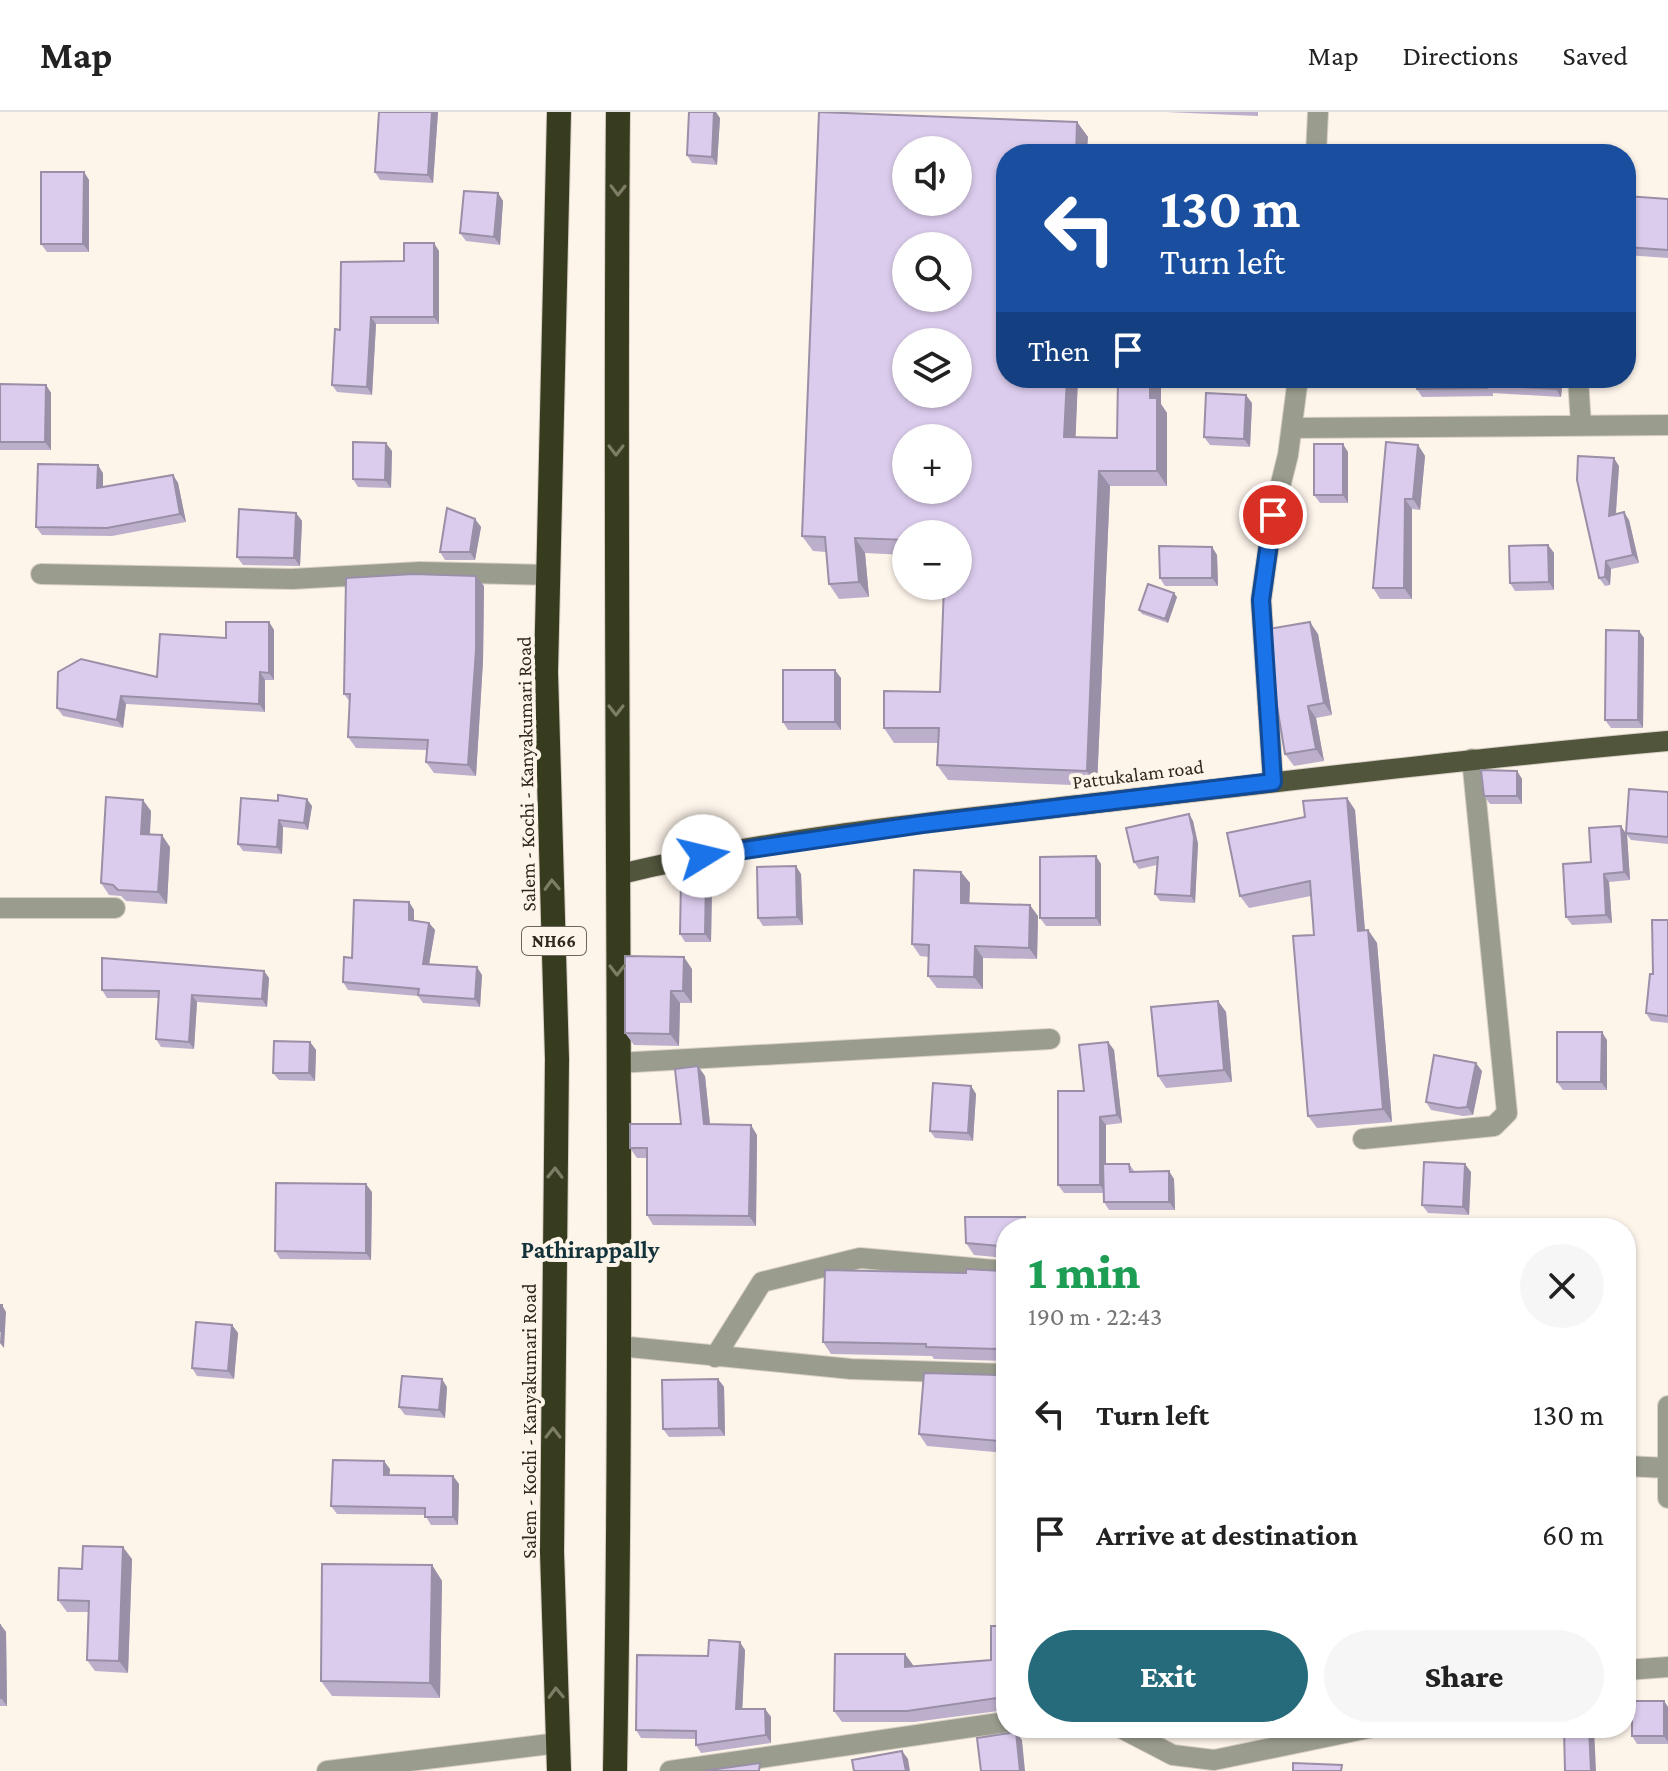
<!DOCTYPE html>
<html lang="en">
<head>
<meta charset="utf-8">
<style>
  body { margin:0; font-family:"Crimson Pro",serif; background:#f6f6f6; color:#222; height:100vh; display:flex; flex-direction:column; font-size:30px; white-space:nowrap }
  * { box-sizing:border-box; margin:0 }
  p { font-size:26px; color:#767676 }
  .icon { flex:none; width:44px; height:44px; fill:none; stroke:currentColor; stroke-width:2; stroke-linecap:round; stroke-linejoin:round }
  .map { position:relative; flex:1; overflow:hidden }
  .side { position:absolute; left:996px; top:1106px; width:640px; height:520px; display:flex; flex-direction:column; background:#fff; border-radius:32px; box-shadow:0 2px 6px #0004 }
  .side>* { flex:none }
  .banner { position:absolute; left:996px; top:32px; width:640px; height:244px; border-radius:32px; box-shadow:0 2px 6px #0004; background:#1a4fa0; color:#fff; overflow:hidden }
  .fabs { position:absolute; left:892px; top:24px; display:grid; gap:16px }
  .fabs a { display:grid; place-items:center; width:80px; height:80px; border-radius:50%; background:#fff; box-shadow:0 2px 6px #0004; font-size:40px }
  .pin { position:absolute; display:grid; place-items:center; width:68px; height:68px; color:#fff; margin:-34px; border:4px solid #fff; border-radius:50%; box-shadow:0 2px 8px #0007 }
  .me { position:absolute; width:88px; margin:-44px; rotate:81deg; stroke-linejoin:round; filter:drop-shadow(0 0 6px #0008) }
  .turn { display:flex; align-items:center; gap:28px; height:168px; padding:0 32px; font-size:36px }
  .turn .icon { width:104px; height:104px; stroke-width:2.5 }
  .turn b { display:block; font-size:56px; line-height:68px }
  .then { display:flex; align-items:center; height:76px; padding:0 32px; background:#0003; gap:16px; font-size:30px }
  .round { display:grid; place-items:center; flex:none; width:84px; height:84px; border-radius:42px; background:#f6f6f6 }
  .head { display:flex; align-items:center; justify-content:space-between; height:136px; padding:0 32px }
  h1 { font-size:48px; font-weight:800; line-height:60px; color:#1e9e55 }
  .button { display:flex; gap:16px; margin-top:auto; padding:16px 32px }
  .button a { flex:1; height:92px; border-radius:48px; background:#266b7b; color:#fff; font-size:32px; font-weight:800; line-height:92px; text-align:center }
  .button a+a { background:#f6f6f6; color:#222 }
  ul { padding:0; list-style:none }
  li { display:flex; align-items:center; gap:24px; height:120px; padding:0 32px }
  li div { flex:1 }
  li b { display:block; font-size:30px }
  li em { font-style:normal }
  header { display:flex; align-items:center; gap:48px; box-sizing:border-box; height:112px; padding:0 40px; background:#fff; border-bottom:2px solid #e0e0e0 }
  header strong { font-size:38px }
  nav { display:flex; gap:44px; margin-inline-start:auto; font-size:28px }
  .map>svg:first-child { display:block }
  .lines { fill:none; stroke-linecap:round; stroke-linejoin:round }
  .minor-casing { stroke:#d8cfc5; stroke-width:22 }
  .major-casing { stroke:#d8cfc5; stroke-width:22 }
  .highway-casing { stroke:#d8cfc5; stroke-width:26 }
  .minor { stroke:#9a9d8e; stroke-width:20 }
  .major { stroke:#51553b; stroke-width:20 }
  .highway { stroke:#383c1e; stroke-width:24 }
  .wall { fill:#bcafcc }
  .shaded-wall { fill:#998fa6 }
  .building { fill:#dbcced; stroke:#998fa6; stroke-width:2; fill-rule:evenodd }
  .oneway { stroke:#7d7c65 }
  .route-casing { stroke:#114b97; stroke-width:20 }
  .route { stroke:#1a73e8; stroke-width:14 }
  .labels { text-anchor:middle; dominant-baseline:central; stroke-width:8; stroke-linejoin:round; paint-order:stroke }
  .shield { fill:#fdf4ea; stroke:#6e655b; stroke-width:2 }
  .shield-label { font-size:18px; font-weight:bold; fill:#30281e }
  .street-label { font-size:20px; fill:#30281e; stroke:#fdf4ea }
  .quarter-label { font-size:24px; font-weight:bold; fill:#13333b; stroke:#fdf4ea }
</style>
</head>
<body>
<header>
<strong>Map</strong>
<nav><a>Map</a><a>Directions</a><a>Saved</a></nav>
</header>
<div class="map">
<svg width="1668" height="1659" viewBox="0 0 1668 1659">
  <rect width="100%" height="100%" fill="#fdf4ea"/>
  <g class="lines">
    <g class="minor-casing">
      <path id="minor" d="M1316 42 1318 0
        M1578 266 1581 313
        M1292 316 1668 313
        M41 462 292 467 420 460 549 463
        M1273 670 1261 488 1273 403 1288 343 1298 266
        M0 796H115
        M617 951 1050 927
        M1363 1027 1494 1014 1507 1001 1472 647
        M619 1234 851 1257 1006 1262
        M715 1245 762 1170 860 1146 1006 1159
        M1668 1294V1386
        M1626 1354 1667 1356
        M1626 1558 1668 1555
        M1121 1616 1173 1643 1214 1648 1369 1616
        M327 1659 558 1631
        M670 1659 1006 1610"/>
    </g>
    <g class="major-casing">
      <path id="major" d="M617 763C773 725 936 710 1096 691 1286 669 1477 646 1668 629"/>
    </g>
    <g class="highway-casing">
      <path id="highway" d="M559 1659 552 1440 557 947 546 560 559 0
        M615 1659C625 1106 613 553 618 0"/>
    </g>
    <use href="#minor" class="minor"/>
    <use href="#major" class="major"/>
    <use href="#highway" class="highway"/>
  </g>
  <path class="wall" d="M379 0H438L433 71 380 68 375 60Z
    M1166 0H1258V4Z
    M720 6 717 53 692 51 687 43Z
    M1077 10 1088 25 1006 266H1078L1075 325 1117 326 1118 266H1161V292L1167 301V374H1110L1097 674 948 668 937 653 938 631H894L884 616 940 580 958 422H906V443L865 441 869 485 839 487 829 472 826 440 813 439 802 424Z
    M84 60 89 68V140H47L41 132Z
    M498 81 503 89 500 133 466 129 460 121Z
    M1626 84 1668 87V146L1626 143Z
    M439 139V212H376L372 283 337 280 332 273 340 218 404 149Z
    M1373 266H1563L1561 285 1493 281V284L1422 285 1417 277V274L1378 273Z
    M0 272 46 273 51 281V338H0Z
    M1252 291 1250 335 1210 333 1204 325Z
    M1418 333 1425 344 1420 398 1412 397V487H1380L1373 476Z
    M392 339 391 376 358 375 353 367Z
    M1348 340V391H1320L1314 383Z
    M1619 354 1616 402 1629 408 1639 451 1611 457 1610 473 1605 474 1599 466Z
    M103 361V375L173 363 178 371 186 410 112 424 42 423 36 415Z
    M296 401 302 409 300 454 243 453 237 445Z
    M475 407 481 415 475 448H445L440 440Z
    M1548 433 1554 441V478L1515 479 1510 471Z
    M1212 435 1217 443 1218 474H1165L1160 466Z
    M484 474 483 549 476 664 434 661 426 650 427 638 356 636 348 625 350 590 344 582Z
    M1177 485 1168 511 1142 502 1139 498Z
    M269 510 274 518V568H265V600L126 592 123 616 63 604 57 596 157 565 226 526Z
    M1639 519 1644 526 1643 616H1611L1605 608Z
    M1318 522 1332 603 1316 606 1324 649 1294 654 1285 642Z
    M841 566V618H788L783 610Z
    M1517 659 1522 667V692H1490L1484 684Z
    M1668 680V732L1631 728 1627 723 1630 768 1609 770 1612 811 1572 813 1566 805 1591 750 1626 720Z
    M241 686 312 694 308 718 283 715 282 742 243 739 238 732Z
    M1347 686 1355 698 1365 818H1368L1377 831 1392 1010 1317 1016 1308 1004 1314 823 1311 784 1249 796 1240 784 1305 705Z
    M151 699 150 723 170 735 167 792 126 789 121 784 109 783 101 771Z
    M1189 702 1193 709 1198 732 1195 791 1160 789 1155 782 1157 753 1139 757 1134 750Z
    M1101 752V814H1046L1040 806Z
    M961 760 970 771 969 791 1038 804 1037 847 983 846V877L937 876 928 864 929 845 920 844 912 832Z
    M801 762 803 813 763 814 758 806Z
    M712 775 711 830H685L680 822Z
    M409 790 414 798V808L429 811 435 818 429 852 482 863 480 895 423 891 418 884 348 878 343 870Z
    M1668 808V911L1651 909 1646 901 1653 862Z
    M692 857V891H680L679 934 634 933 625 921Z
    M264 859 269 866 267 895 197 890 194 937 161 935 156 927 159 886H107L102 878Z
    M1218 889 1226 900 1232 970 1166 976 1158 964Z
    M1607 928V978H1563L1557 970Z
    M310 930 316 938 315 969 279 968 273 961Z
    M1108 930 1114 938 1122 1011 1106 1013V1052H1129L1135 1060 1174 1067 1175 1098H1109L1104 1090 1103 1081H1064L1058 1073 1084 979Z
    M1482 959 1473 1003 1463 1004 1431 998 1426 990Z
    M705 964 710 1012 757 1023 756 1114 653 1113 647 1103V1046H637L630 1036 681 1012Z
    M971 974 976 982 973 1029 935 1026 930 1019Z
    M1471 1060 1469 1103 1428 1101 1422 1093Z
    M372 1080 371 1148 280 1147 275 1139Z
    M1006 1116V1146L974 1143 966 1131Z
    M1006 1156V1249L934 1247 932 1244 831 1242 823 1230 966 1161 1002 1159Z
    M232 1213 238 1221 234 1267 197 1264 192 1256Z
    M1006 1258V1341L927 1334 919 1322Z
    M718 1267 724 1275 725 1324 669 1325 663 1317Z
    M447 1275 445 1306 405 1303 399 1295Z
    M390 1357 389 1363 453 1364 459 1372 458 1413H431L425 1403 337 1402 331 1394Z
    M132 1447 128 1561 95 1559 87 1548 88 1500H67L58 1488 82 1457Z
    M432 1453 442 1469 440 1586 332 1584 321 1569Z
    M0 1512 6 1520 7 1594H0Z
    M1006 1514V1598L914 1610H842L834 1599 905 1542 913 1554 991 1548Z
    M745 1538 742 1597H765L771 1605V1631L701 1641 696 1633V1627L641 1626 636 1618 708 1544Z
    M1664 1589 1668 1595V1632H1637L1632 1624Z
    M1168 1616H1210V1620L1173 1624Z"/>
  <path class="shaded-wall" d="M432 0H438L433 71 428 63Z
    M714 0H716L720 6 717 53 712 45Z
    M1077 10 1088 25 1087 42H1076Z
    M84 60 89 68V140L83 132Z
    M498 81 503 89 500 133 494 125Z
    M434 131 439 139V212L434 205Z
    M371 205 376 212 372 283 367 275Z
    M1067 266H1078L1075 340 1064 325Z
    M1150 266H1161V292L1167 301V374L1157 359 1150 286Z
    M1557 266H1563L1561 285 1556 277Z
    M46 273 51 281V338L45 330Z
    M1246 283 1252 291 1250 335 1244 327Z
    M386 331 392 339 391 376 385 368Z
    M1343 332 1348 340V391L1343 383Z
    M1418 333 1425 344 1420 398 1413 387Z
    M1614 346 1619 354 1615 412 1609 404Z
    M98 353 103 361V384L97 376Z
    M1099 359 1110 374 1097 674 1087 659Z
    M173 363 178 371 186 410 180 402Z
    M1405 387 1412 397V487L1404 476Z
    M1624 400 1629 408 1639 451 1633 443Z
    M296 401 302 409 300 454 294 446Z
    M475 407 481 415 475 448 470 440Z
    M855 426 865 441 869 485 859 470Z
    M1548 433 1554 441V478L1549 470Z
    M1212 435 1217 443 1218 474 1212 466Z
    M1606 449 1611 457 1610 473 1605 465Z
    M476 464 484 474 483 549 476 664 468 653Z
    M1174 481 1177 485 1168 511 1165 507Z
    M269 510 274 518V568L269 561Z
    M1310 510 1318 522 1332 603 1324 591Z
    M1639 519 1644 526 1643 616 1638 608Z
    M835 558 841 566V618L835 610Z
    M260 560 265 568V600L259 592Z
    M121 584 126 592 123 616 117 608Z
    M1308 594 1316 606 1324 649 1316 637Z
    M1517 659 1522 667V692L1517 684Z
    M1347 686 1355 698 1366 832 1358 819Z
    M307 687 312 694 308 718 304 711Z
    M143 688 151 699 149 734 141 722Z
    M1189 702 1193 709 1198 732 1195 791 1191 784Z
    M279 708 283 715 282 742 277 735Z
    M1621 714 1627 723 1630 768 1624 760Z
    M162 723 170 735 167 792 158 780Z
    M1096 744 1101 752V814L1096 806Z
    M796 754 801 762 803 813 797 805Z
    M961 760 970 771 969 803 961 791Z
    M1604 762 1609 770 1612 811 1606 803Z
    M706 767 712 775 711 830 705 822Z
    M409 790 414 798V815L409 808Z
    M1030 793 1038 804 1037 847 1029 836Z
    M429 811 435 818 428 859 423 852Z
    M1368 818 1377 831 1392 1010 1383 997Z
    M975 834 983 846V877L974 865Z
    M684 845 692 857V891L683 879Z
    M477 855 482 863 480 895 475 887Z
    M264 859 269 866 267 895 262 887Z
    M671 879 680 891 679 934 670 922Z
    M192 883 197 890 194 937 189 930Z
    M1218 889 1226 900 1232 970 1224 958Z
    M1602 920 1607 928V978L1601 970Z
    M310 930 316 938 315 969 309 961Z
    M1108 930 1114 938 1122 1011 1117 1003Z
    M1476 951 1482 959 1473 1003 1467 995Z
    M698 954 705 964 711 1022 704 1012Z
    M971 974 976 982 973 1029 968 1021Z
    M1100 1005 1106 1013V1081L1100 1073Z
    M751 1013 757 1023 756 1114 749 1104Z
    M1465 1052 1471 1060 1469 1103 1463 1095Z
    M1169 1059 1174 1067 1175 1098 1169 1090Z
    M366 1072 372 1080 371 1148 366 1141Z
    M1025 1105 1032 1116H1025Z
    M2 1193 6 1200 4 1236 0 1231Z
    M232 1213 238 1221 234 1267 228 1259Z
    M442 1267 447 1275 445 1306 439 1298Z
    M718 1267 724 1275 725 1324 719 1316Z
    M1001 1295 1006 1302V1339L999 1329Z
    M384 1349 390 1357 389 1370 384 1363Z
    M453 1364 459 1372 458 1413 453 1405Z
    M123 1435 132 1447 128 1561 119 1549Z
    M432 1453 442 1469 440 1586 430 1571Z
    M0 1512 6 1520 7 1594 1 1586Z
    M740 1530 745 1538 742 1605 736 1597Z
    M905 1542 913 1553V1565L905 1555Z
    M1664 1589 1668 1595V1630L1664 1624Z
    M765 1597 771 1605V1631L766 1623Z
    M1589 1616H1594L1596 1659H1591Z
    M1016 1620 1022 1628 1025 1659H1020Z
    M902 1639 908 1647 910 1659H906Z"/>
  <path class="building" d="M379 0H432L428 63 375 60Z
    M689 0H714L712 45 687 43Z
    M819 0 1077 10 1076 42H1006V266H1067L1064 325 1117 326 1118 266H1150V286H1157V359H1099L1087 659 937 653 939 616H884V579L940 580 944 474H958V422H906V428L855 426 859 470 829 472 825 425 802 424ZM906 38H958V90H906ZM906 134H958V186H906ZM906 230H958V282H906ZM906 326H958V378H906Z
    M41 60H84L83 132H41Z
    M464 79 498 81 494 125 460 121Z
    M1626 84 1668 87V138L1626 135Z
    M404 131H434V205H371L367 275 332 273 335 217 340 218 341 150 404 149Z
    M1417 266H1557L1556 277 1487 273V276L1417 277Z
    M0 272 46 273 45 330H0Z
    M1206 281 1246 283 1244 327 1204 325Z
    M353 330 386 331 385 368 353 367Z
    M1386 330 1418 333 1413 387H1405L1404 476H1373Z
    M1314 332H1343V383H1314Z
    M1578 344 1614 346 1609 404 1624 400 1633 443 1606 449 1605 465 1599 466 1577 368Z
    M38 352 98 353 97 376 173 363 180 402 107 416 36 415Z
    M447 396 475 407 470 440H440Z
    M239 397 296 401 294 446 237 445Z
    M1548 433 1549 470 1510 471 1509 434Z
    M1159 434 1212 435V466H1160Z
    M413 462 476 464V538L468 653 426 650 428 628 348 625 350 582H344L346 466Z
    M1148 472 1174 481 1165 507 1139 498Z
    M226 510H269V561L260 560 259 592 121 584 117 608 57 596 58 560 81 547 157 565 160 522 226 526Z
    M1310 510 1324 591 1308 594 1316 637 1285 642 1271 558 1268 517Z
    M1606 518 1639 519 1638 608H1605Z
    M783 558H835V610H783Z
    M1481 658 1517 659V684H1484Z
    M1629 677 1668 680V725L1626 721Z
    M278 683 307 687 304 711 279 708 277 735 238 732 241 686 278 689Z
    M106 685 143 688 141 722 162 723 158 780 118 778 113 773 101 771Z
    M1347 686 1358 819 1368 818 1383 997 1308 1004 1293 824 1314 823 1310 769 1240 784 1227 721 1305 705 1303 689Z
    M1189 702 1194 725 1191 784 1155 782 1158 745 1134 750 1126 716Z
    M1621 714 1624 760 1604 762 1606 803 1566 805 1563 752 1591 750 1589 716Z
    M1096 744V806H1040V745Z
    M796 754 797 805 758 806 757 755Z
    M914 758 961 760V791L1030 793 1029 836 975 834 974 865 928 864 929 833 912 832Z
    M681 767H706L705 822H680Z
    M354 788 409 790V808L429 811 423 852 477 855 475 887 418 883 419 877 343 870 344 845 352 846Z
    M1652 808H1668V904L1646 901 1650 862H1653Z
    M625 844 684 845 683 879H671L670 922 625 921Z
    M102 846 264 859 262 887 192 883 189 930 156 927 159 879 102 878Z
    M1218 889 1224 958 1158 964 1151 895Z
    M1557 920H1602L1601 970H1557Z
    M274 929 310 930 309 961H273Z
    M1108 930 1117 1003 1100 1005V1073H1058V979H1084L1079 933Z
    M1434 943 1476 951 1467 995 1458 996 1426 990Z
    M698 954 704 1012 751 1013 749 1104 647 1103V1036H630V1012H681L675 957Z
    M933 971 971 974 968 1021 930 1019Z
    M1424 1050 1465 1052 1463 1095 1422 1093Z
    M1103 1052H1129L1130 1060 1169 1059V1090H1104Z
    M276 1071 366 1072V1141L275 1139Z
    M965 1105H1025V1116H1006V1139L1000 1134 966 1131Z
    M1006 1156V1242L998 1237 926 1235V1232L823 1230 825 1158 966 1161V1157L1002 1159Z
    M0 1193H2L0 1220Z
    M196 1210 232 1213 228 1259 192 1256Z
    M1006 1258V1295H1001L999 1329 919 1322 924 1261 998 1263Z
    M402 1264 442 1267 439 1298 399 1295Z
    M718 1267 719 1316 663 1317 662 1268Z
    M333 1348 384 1349V1363L453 1364V1405H425V1396L331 1394Z
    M83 1434 123 1435 119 1549 87 1548 89 1489 58 1488 59 1456 82 1457Z
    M322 1452 432 1453 430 1571 321 1569Z
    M0 1512 1 1586H0Z
    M991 1514H1006V1590L997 1586 907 1599H834L835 1542H905V1555L991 1548Z
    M709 1528 740 1530 736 1597H765L766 1623 696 1633V1619L636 1618 637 1543 708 1544Z
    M1632 1589H1664V1624H1632Z
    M1564 1616H1589L1591 1659H1565Z
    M1016 1620 1020 1659H981L977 1626Z
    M902 1639 906 1659H854L852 1648Z
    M760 1651 759 1659H703Z
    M1293 1651 1342 1653 1341 1659H1293Z"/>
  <defs><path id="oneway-chevron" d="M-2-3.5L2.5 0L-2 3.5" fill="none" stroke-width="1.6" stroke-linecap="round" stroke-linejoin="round" transform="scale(2)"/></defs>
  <g class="oneway">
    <use href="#oneway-chevron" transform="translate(618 78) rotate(91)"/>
    <use href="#oneway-chevron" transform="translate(616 338) rotate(90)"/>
    <use href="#oneway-chevron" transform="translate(616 598) rotate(90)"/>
    <use href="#oneway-chevron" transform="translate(552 773) rotate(-92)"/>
    <use href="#oneway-chevron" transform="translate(617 858) rotate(90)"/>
    <use href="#oneway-chevron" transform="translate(555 1061) rotate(-89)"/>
    <use href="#oneway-chevron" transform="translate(553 1321) rotate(-90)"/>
    <use href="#oneway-chevron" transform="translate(556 1581) rotate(-92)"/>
  </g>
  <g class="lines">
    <g class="route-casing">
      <path id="route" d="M703 744 922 712 1273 670 1261 488 1273 403"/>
    </g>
    <use href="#route" class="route"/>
  </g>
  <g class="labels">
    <rect class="shield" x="522" y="815" width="64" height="28" rx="6"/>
    <g class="shield-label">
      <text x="554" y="829">NH66</text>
    </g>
    <g class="street-label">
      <text transform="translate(526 662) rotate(-91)">Salem - Kochi - Kanyakumari Road</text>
      <text transform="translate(1138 662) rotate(-7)">Pattukalam road</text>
      <text transform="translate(529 1309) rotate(-90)">Salem - Kochi - Kanyakumari Road</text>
    </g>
    <g class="quarter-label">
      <text x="590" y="1137">Pathirappally</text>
    </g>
  </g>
</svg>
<div class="fabs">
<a><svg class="icon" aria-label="sound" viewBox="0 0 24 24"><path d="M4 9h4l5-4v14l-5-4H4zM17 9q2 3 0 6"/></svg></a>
<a><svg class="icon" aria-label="search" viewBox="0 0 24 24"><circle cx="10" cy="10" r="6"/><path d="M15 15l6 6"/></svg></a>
<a><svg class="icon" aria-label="layers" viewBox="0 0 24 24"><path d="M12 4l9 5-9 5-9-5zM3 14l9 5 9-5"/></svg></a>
<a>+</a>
<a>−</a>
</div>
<div class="pin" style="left:1273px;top:403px;background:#d93025"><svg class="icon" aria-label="arrive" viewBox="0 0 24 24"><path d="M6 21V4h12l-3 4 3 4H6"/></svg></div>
<svg class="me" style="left:703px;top:744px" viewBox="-20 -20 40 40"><circle r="19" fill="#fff"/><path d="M0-13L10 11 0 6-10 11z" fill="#1a73e8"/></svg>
<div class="banner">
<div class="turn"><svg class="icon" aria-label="left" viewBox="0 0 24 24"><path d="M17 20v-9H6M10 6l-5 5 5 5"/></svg><div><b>130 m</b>Turn left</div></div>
<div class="then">Then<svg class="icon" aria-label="arrive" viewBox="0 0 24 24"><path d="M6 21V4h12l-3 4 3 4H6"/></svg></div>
</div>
<section class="side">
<div class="head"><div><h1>1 min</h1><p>190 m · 22:43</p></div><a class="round"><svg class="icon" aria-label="close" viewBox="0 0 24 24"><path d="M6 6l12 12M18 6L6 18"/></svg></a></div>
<ul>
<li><svg class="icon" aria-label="left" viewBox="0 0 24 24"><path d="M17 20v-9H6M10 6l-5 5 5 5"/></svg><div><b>Turn left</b></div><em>130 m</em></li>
<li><svg class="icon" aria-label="arrive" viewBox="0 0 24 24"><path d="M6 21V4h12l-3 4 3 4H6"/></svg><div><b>Arrive at destination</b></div><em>60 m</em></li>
</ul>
<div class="button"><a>Exit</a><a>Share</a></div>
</section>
</div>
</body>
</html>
